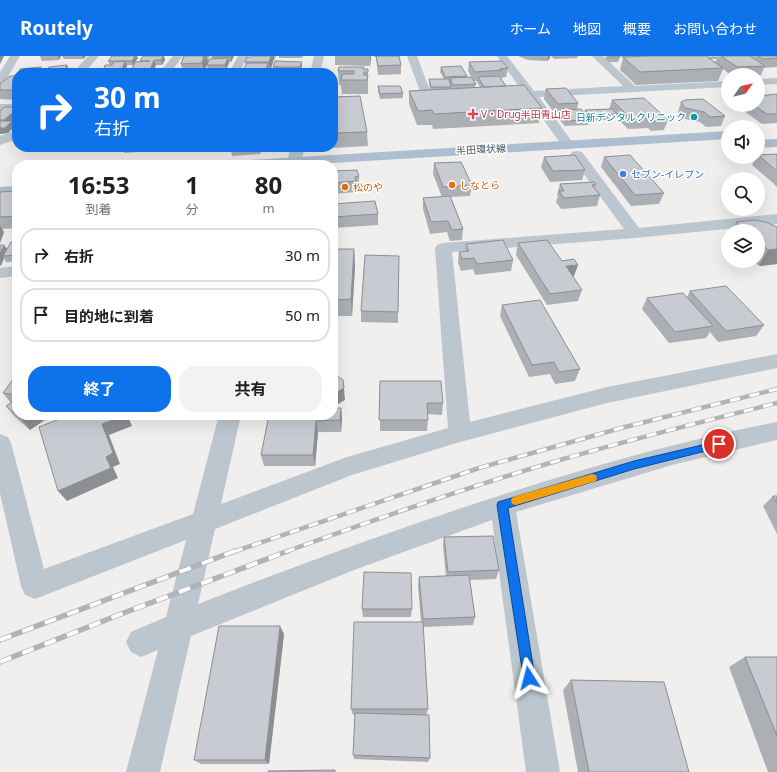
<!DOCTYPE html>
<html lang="ja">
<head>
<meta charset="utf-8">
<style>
  body { margin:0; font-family:"Noto Sans","Noto Sans JP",sans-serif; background:#f2f2f2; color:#202124; height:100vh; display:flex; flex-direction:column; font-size:15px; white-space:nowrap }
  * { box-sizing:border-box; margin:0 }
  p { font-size:13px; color:#757577 }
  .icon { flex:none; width:22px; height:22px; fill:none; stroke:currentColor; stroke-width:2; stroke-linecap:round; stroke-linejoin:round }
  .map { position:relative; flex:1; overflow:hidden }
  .drawer { position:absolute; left:12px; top:104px; width:326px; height:260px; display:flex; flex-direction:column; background:#fff; border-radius:16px; box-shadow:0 4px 16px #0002 }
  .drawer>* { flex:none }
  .top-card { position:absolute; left:12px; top:12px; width:326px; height:84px; border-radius:16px; box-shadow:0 4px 16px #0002; background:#0e72eb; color:#fff; overflow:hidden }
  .needle { width:26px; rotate:56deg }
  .buttons { position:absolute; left:721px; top:12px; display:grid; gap:8px }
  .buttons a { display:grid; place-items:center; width:44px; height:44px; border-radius:50%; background:#fff; box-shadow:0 4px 16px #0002; font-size:20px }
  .pin { position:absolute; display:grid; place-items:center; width:34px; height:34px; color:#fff; margin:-17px; border:2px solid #fff; border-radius:50%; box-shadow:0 1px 4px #0007 }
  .me { position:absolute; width:44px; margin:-22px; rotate:351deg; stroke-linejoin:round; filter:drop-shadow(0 0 3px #0008) }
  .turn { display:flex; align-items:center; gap:14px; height:84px; padding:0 16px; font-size:18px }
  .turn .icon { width:52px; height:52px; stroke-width:2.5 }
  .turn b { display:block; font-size:28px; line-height:34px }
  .eta { display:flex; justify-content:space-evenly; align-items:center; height:68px; text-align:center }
  .eta b { font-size:24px; font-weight:700; line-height:28px }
  .cta { display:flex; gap:8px; margin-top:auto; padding:8px 16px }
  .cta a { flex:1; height:46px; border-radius:16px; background:#0e72eb; color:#fff; font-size:16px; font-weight:700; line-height:46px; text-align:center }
  .cta a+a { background:#f2f2f2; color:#202124 }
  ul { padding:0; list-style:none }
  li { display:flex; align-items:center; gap:12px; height:54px; margin:0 8px 6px; padding:0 8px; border:2px solid #e0e0e0; border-radius:16px }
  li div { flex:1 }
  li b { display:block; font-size:15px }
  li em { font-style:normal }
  header { display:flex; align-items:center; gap:24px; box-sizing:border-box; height:56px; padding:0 20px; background:#0e72eb; color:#fff }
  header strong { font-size:19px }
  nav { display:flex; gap:22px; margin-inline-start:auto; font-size:14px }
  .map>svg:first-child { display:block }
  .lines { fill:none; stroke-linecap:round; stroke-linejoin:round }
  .minor { fill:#bbc6ce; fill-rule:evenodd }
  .major { fill:#acbecf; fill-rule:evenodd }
  .rail-far1-casing { stroke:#b0b4b9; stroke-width:4.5 }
  .rail-casing { stroke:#b0b4b9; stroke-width:5.5 }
  .rail-far1 { stroke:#fff; stroke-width:3; stroke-dasharray:10; stroke-linecap:butt }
  .rail { stroke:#fff; stroke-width:4; stroke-dasharray:12; stroke-linecap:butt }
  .wall { fill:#acafb4; fill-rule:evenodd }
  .shaded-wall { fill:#8c8e92 }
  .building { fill:#c8cbd1; stroke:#8c8e92 }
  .route { fill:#0e72eb; stroke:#094a99 }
  .slow { fill:#f59e0b }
  .health-dot { fill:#e0444e; stroke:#fff; stroke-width:1.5 }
  .culture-dot { fill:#0f9aa8; stroke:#fff; stroke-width:1.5 }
  .shop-dot { fill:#3f7fe0; stroke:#fff; stroke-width:1.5 }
  .food-dot { fill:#e8710a; stroke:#fff; stroke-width:1.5 }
  .labels { text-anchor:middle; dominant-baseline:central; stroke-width:3; stroke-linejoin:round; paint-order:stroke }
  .far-health-label { font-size:10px; fill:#be3a42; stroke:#fff; text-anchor:start }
  .far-culture-label { font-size:10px; fill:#0d838f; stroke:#fff; text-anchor:end }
  .far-street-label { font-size:10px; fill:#45525d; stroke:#fff }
  .far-shop-label { font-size:10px; fill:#366cbe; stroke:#fff; text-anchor:start }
  .far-food-label { font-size:10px; fill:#c56008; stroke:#fff; text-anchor:start }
</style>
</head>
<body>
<header>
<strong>Routely</strong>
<nav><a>ホーム</a><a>地図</a><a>概要</a><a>お問い合わせ</a></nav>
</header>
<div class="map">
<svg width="777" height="716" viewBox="0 0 777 716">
  <rect width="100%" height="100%" fill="#f1eeee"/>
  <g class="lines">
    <path class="minor" d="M10 0H20L4 27 0 28V16Z
      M88 0H99L84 17H73Z
      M173 0H183L170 17H159Z
      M238 0H248L239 17H229Z
      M314 0H324L320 17H310Z
      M407 0H417L432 40 452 41 454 43 452 45 424 46Z
      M497 0H507L534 35 623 30 592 0H603L635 30 728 25V31L539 41 574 88 573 91H563L528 42H499L497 40 499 38 523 36Z
      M777 22V28L758 29V23Z
      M0 48H17V56H0Z
      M17 74V83L0 89V80Z
      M291 91H305L300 109H286Z
      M577 95 582 96 639 172 777 158V168L635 182 452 196 470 366 607 331 777 298V312L607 347 460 386 352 419 215 473 198 548C313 503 429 461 546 425 622 402 699 381 777 366V384L672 409 516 456 560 716H526L492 464 354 514 191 580 160 716H126L158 594 141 601 131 596 126 586 131 576 166 561 186 484 35 543 25 539 21 530 0 437V378L8 381 11 387 44 513 193 458 219 359H241L221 448 347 401 448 372 435 192 437 189 443 187 624 173 570 99 572 96Z
      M17 210V220L0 222V212Z"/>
    <path class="major" d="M728 75V83L301 109H227L229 106 234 105Z
      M777 83V91L758 92V84Z
      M17 130V138L0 139V131Z"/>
    <g class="rail-far1-casing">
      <path id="rail-far1" d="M233 496 479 412 621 372 777 333
        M285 496C376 463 468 431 560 404 632 383 705 365 777 347"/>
    </g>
    <g class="rail-casing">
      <path id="rail" d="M0 584 235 495
        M0 606 121 558 288 495"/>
    </g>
    <use href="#rail-far1" class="rail-far1"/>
    <use href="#rail" class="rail"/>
  </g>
  <path class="wall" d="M40 0H61L59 4 42 5Z
    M62 0H86L83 3H64Z
    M143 0H167H164L165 4 162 9H156L152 17H131V15L133 9H127L125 17H81L103 16V15L110 9 108 5 138 2 135 6H141L140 5Z
    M184 0H210L209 2H207L208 5 205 14 216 17 183 16 181 8Z
    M212 0H234L231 6H229V7L226 13 208 14 207 9 212 3Z
    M254 0H276L275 3H274L270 15H269V16L244 13 246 10 245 6 253 1Z
    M279 0H303L302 2H279Z
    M335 0H371L370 10 335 9Z
    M374 0H400H399L401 9V18L378 19 376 1H374Z
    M518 0H550V2L547 5 528 4Z
    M551 0H578L577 2 554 3Z
    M606 0H619L620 1 618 6H609L605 3Z
    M620 0H641L640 1 777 0V11L764 12 761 19H731L723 13 718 25 636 29 620 14 623 2ZM711 3H717L715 6Z
    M469 6 508 12 506 21 501 22 506 30 542 52 539 67 433 73 432 69H417L409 48V35L430 33 429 28V23H444L440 16 441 11 467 20V21L476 28 475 31H480L477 26V25H474L468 15Z
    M302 10 300 16H273V11Z
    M364 13H368V38H342L341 29H339L338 15Z
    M17 18V44L0 43V28L16 20Z
    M378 30 403 37V42L380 43 378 35Z
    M546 33 578 47 577 54 584 57 585 54 609 53 612 44 668 64 664 74 651 75 648 72 628 73 616 61 615 63 590 65 588 69 565 70 556 60 557 58H555L544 43Z
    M777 38V67L762 68 737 50 738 49H758Z
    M333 41 367 76 368 90 330 92V91H333Z
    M681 46 725 60 721 70 706 71 700 66 681 62 678 56Z
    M17 51V63H14L11 65 15 70 8 77 0 78V55Z
    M110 91H143L140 96 124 97 123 92H110Z
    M159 91H186L183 96 160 95Z
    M205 91H272H266L265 94H261L260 98 232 100 231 94H206Z
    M777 98V131L774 128V127H773L752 109 757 101H758V99Z
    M544 101 585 114 582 124 550 126 541 111Z
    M604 101 664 137 659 148 631 150 601 111Z
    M434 107 472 129 470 140 451 141 463 173 462 184 450 185 447 176 430 178 423 153V142L442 141 433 118Z
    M333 115 359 120V131H356V136L333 138Z
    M560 128H596L595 133 600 139 597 150 561 153 556 146 558 140 557 139Z
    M17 135V172L2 173 4 176 0 187V136Z
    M333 148 378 158V169L333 172Z
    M736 166 777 171V208L759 210 753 205H758V175H732Z
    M17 185V205L6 206 4 202 0 210V189L7 193Z
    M518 187 562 205 578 209 574 220H573L582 234 578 245 547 249 516 199Z
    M466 188 513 204 511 215 475 219 473 213 461 215 458 207 459 196H465Z
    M333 193H354L355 210 352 260H333Z
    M399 200 398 267 361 266V255Z
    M690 235 764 269 756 280 718 286 710 276 706 282 669 287 642 253 647 242 687 241Z
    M502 249 580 313 575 325 555 328 550 318 529 321 500 260Z
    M17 318V359H52L30 374 15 361 6 350 11 347 3 337Z
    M380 325 443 347 442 359 428 358V364L427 375H380Z
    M341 352 342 363 341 376H318L315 410H264L261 399 269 359Z
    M773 440H777V478L763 450Z
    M444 481 499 514 496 523 470 524 475 561 473 569 423 571 428 653 426 659 430 702 428 706 354 703 353 699 355 659H353L351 653 421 566 418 530 419 521 446 520 443 490Z
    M362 553H412L411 561H363Z
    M284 578 269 708H201L194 704Z
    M745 601H777V716H768L729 611Z
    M571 624 689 716H578L563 634Z"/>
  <path class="shaded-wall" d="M0 0H4L0 8Z
    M58 0H61L59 4Z
    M82 0H86L83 3Z
    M134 0H137L138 2 133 9 132 5Z
    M162 0H164L165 4 162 9 161 4Z
    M204 0H207L208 5 204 17 202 7Z
    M231 0H234L231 6 230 1Z
    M271 0H274V3L270 15 269 6Z
    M370 0H371V2L370 10Z
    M548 0H550V2L547 5Z
    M228 2 229 7 226 13 225 9Z
    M154 4 156 9 152 17H151L150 14Z
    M125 5 127 10 125 17H121Z
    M302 6V10L300 16V11Z
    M268 7 269 17H265Z
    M67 9 69 14 68 17H64Z
    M41 11 43 16V17H38Z
    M17 30V44L12 34Z
    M11 58 14 63 6 69 4 64Z
    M12 65 15 70 8 77 0 78V72Z
    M138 91H143L140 96Z
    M182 91H186L183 96Z
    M259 91H261V94L260 98Z
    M0 169 4 176 0 187Z
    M4 189 8 194 3 200 4 202 1 210 0 209V198Z
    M354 193 355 210 352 260 351 243Z
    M777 193V208L759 210 768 194Z
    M578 209 574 220 562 222 566 210Z
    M343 324 345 344 333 351V339Z
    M341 352 342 363 341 376 340 364Z
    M27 359H52L30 374 21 363Z
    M125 359H127L132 370 109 379 120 408 113 411 118 422 67 445 58 435 106 401 102 368Z
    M316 365 318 376 315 410 313 399Z
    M280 570 284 578 269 708 265 704Z"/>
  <path class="building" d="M112 0H135L132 5H108Z
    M143 0H163L161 4H154L150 14 131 15 135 6 150 5H140Z
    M184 0H204L202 7 181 8Z
    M212 0H231L230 1H212Z
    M254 0H271L269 6H245L247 1H253Z
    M376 0H399L401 9 378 10Z
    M609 0H619L620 1H610Z
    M652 0H706L723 12 640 16 623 1Z
    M721 0H750L765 10 737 11Z
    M758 0H777V2L763 3Z
    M228 2 225 9H207L209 3Z
    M125 5 121 17H109L110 14 103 15 105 9H112L113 6Z
    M275 5 302 6 300 11H273Z
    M502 5 508 12 500 13 502 14 475 16 469 6Z
    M247 7H268L265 17H238L240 13H244Z
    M67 9 64 17H45L49 11Z
    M461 10 467 20 445 21 441 11Z
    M41 11 38 17H18L20 13Z
    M339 11H364L363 13H368V16H364V19H368L367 24H341L342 18H354V15H338Z
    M215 14 214 17H197L198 15Z
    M198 15 197 17H178V16Z
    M108 16 107 17H81Z
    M10 20H17V30L12 34H0V28Z
    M499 20 506 30 484 31 478 21Z
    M471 21 476 28 453 29 450 22Z
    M429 23H449L451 31H431Z
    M524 29 542 52 434 58 432 54 418 55 409 35Z
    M378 30H400L403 37 380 38Z
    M566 32 578 47 558 48 546 33Z
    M777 38V58H767L753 49H758V40Z
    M360 40 367 76 333 77V41Z
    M644 42 668 64 655 65 652 62 631 63 612 44Z
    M703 43 725 60 710 61 704 56 685 52 681 46 685 44Z
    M5 51H17V58H11L4 64H0V55Z
    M581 53 590 64 566 65 557 55Z
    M612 53 617 58 589 59 585 54Z
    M0 65H12L5 72H0Z
    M777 98V115L758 99Z
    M575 99 585 114 553 115 544 101Z
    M630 99 664 137 635 139 604 101Z
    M461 106 472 129 443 131 434 107Z
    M357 114 359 120 355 121 356 125 333 127V115Z
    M594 126 596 128 592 129 600 139 564 142 559 135H564L560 128Z
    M17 135V160L0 161V136Z
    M450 140 463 173 452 174 448 165 431 166 423 142Z
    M375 145 378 158 333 161V148Z
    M753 164 766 166 777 171V193L768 194 758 185V175H747L736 166Z
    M503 184 513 204 477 208 474 202 462 203 459 196 469 195 466 188Z
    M547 184 562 205 574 203 578 209 566 210 582 234 550 238 518 187Z
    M17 185V199L3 200 11 186Z
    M0 189H4L0 198Z
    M333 193H354L351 243 333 244Z
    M365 199 399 200 398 256 361 255Z
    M726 230 764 269 726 275 690 235Z
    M683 237 713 270 675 276 647 242Z
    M540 244 580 313 559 316 554 306 532 309 502 249Z
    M333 317 343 324 344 332 333 339Z
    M17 318V339L3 337Z
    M380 325H441L443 347H427L428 364H379Z
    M17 343V359H27L21 363 6 350Z
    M333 352H341L340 364 316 365 313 399H261L269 359H333Z
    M70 359H125L102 368 113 397 106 401 111 412 58 435 39 371Z
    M773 440H777V447Z
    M493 480 499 514 448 516 444 481Z
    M364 516 411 517 412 553H362Z
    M469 519 475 561 423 563 419 521Z
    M354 566H423L428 653H351Z
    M219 570H280L265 704H194Z
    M745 601H777V680Z
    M571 624 664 626 689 716H589Z
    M355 657 429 659 430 702 353 699Z
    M335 714V716H268V715Z"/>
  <path class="route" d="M719 385 722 386 724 388 722 391 634 413 508 452 535 622 533 626 529 628 524 626 497 449 498 446 634 405Z"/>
  <path class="slow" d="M592 418 596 419 597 422 596 425 516 449 512 448 511 445 512 442 516 440Z"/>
  <path class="health-dot" d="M471 52h4v4h4v4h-4v4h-4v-4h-4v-4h4z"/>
  <circle class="culture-dot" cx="694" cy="61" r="4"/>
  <circle class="shop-dot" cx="623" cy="118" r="4"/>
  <g class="food-dot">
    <circle cx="452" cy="129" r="4"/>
    <circle cx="345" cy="131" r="4"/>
  </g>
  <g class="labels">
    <g class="far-health-label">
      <text x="481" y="58">V・Drug半田青山店</text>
    </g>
    <g class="far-culture-label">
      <text x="686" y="61">日新デンタルクリニック</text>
    </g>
    <g class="far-street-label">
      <text transform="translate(481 93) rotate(-3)">半田環状線</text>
    </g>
    <g class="far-shop-label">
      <text x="631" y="118">セブン-イレブン</text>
    </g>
    <g class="far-food-label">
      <text x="460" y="129">しなとら</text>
      <text x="353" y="131">松のや</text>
    </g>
  </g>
</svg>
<div class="buttons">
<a><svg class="needle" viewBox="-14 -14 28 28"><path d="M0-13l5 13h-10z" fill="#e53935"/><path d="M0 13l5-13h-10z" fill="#757577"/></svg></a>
<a><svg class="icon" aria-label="sound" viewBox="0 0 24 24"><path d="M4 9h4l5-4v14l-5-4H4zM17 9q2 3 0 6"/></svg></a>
<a><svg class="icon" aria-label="search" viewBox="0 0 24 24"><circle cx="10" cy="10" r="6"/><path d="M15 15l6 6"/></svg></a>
<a><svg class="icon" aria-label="layers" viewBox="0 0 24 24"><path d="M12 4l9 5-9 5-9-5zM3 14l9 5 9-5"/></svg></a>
</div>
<div class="pin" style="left:719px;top:388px;background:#d93025"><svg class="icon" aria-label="arrive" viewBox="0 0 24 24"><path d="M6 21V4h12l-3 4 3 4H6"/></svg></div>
<svg class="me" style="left:529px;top:622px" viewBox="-20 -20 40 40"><path d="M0-17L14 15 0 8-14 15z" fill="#0e72eb" stroke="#fff" stroke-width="4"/></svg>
<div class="top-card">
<div class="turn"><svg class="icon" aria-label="right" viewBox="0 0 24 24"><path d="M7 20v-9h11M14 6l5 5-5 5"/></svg><div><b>30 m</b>右折</div></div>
</div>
<section class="drawer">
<div class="eta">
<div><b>16:53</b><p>到着</p></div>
<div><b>1</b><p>分</p></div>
<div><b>80</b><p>m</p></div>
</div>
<ul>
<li><svg class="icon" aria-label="right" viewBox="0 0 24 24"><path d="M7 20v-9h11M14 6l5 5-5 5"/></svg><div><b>右折</b></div><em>30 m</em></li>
<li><svg class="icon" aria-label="arrive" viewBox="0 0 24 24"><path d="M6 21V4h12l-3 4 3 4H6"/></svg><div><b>目的地に到着</b></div><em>50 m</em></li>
</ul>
<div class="cta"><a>終了</a><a>共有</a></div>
</section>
</div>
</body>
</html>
